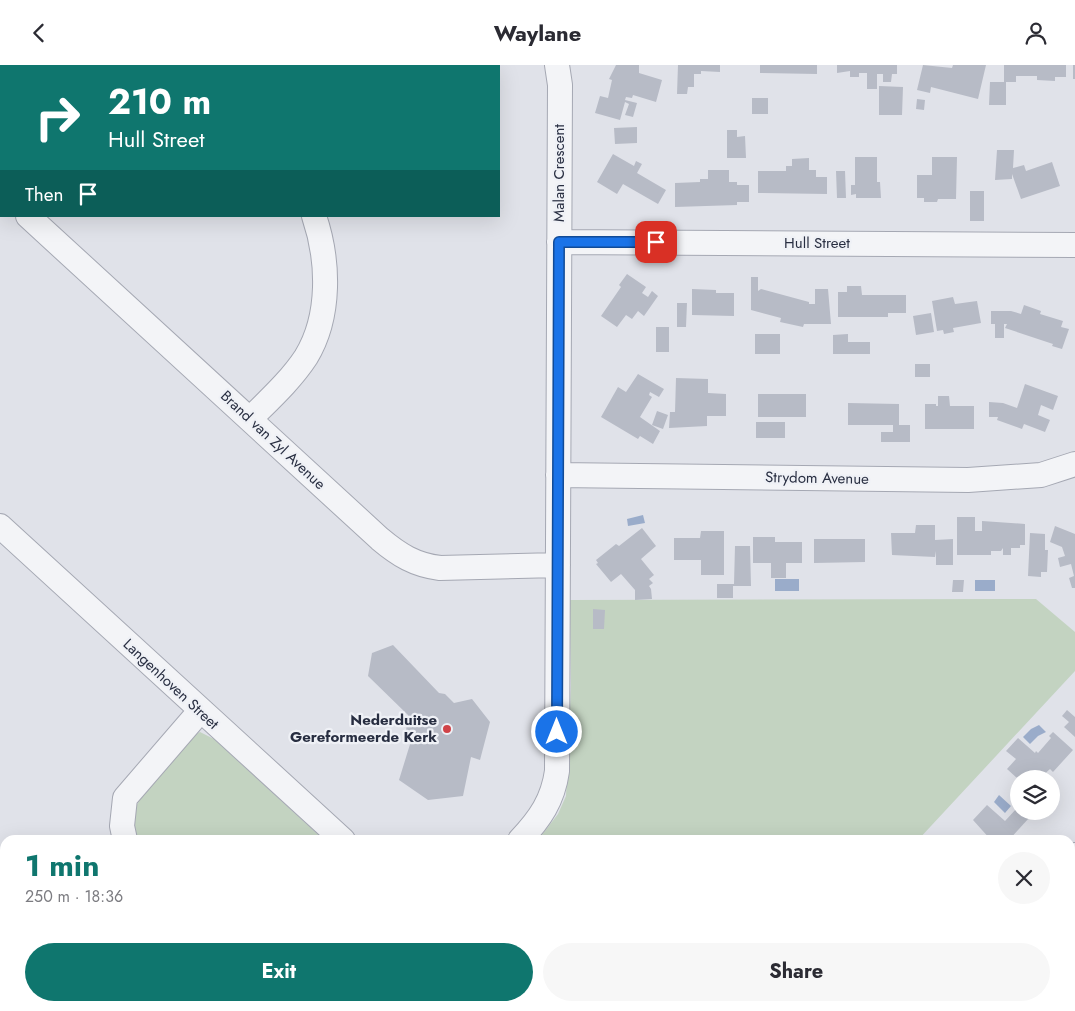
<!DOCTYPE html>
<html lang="en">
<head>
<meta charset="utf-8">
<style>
  body { margin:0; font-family:Jost,sans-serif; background:#f7f7f7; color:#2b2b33; height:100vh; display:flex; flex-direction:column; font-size:19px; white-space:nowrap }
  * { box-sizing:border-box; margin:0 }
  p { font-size:16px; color:#7c7c81 }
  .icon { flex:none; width:28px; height:28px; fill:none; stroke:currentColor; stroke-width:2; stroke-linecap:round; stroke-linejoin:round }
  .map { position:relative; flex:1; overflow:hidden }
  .panel { position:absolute; left:0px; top:770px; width:1075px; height:176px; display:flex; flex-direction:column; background:#fff; border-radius:15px 15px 0 0; box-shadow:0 5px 20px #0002 }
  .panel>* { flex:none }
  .hud { position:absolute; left:0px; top:0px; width:500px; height:152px; box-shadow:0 5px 20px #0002; background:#0f766e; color:#fff; overflow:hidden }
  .buttons { position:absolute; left:1010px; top:705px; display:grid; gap:10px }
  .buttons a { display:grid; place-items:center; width:50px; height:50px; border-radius:50%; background:#fff; box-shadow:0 5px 20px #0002; font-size:25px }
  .pin { position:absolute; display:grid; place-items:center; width:42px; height:42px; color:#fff; margin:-21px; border-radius:10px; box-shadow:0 2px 8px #0006 }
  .me { position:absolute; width:55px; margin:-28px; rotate:0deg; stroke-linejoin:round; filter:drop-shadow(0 0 4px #0008) }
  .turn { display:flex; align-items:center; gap:18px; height:105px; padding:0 25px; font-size:22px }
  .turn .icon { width:65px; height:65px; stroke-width:2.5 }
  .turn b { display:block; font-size:35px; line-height:42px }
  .then { display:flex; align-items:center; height:48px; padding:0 25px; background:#0003; gap:10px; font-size:19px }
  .round { display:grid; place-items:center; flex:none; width:52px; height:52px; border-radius:26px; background:#f7f7f7 }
  .overview { display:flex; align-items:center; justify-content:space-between; height:85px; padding:0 25px }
  h1 { font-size:30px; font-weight:700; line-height:38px; color:#0f766e }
  .action { display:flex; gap:10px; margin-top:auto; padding:10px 25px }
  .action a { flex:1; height:58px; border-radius:30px; background:#0f766e; color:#fff; font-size:20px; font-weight:700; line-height:58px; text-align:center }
  .action a+a { background:#f7f7f7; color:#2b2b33 }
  header { display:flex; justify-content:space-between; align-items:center; height:65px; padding:0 25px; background:#fff; font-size:22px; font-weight:700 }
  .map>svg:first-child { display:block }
  .green { fill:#c3d3c1 }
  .water { fill:#9aacca }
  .building { fill:#b7bbc6 }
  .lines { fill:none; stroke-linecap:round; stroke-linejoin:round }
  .minor-casing { stroke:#a5a8b3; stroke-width:26 }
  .minor { stroke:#f3f4f7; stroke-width:24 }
  .route-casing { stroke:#114b97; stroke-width:12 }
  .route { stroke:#1a73e8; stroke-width:9 }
  .poi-dot { fill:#d04348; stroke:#eff1f6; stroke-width:2 }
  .labels { text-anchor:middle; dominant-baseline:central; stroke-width:4.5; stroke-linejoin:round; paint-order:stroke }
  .street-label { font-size:15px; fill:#282e41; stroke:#eff1f6 }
  .poi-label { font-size:15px; font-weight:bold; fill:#282e41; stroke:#eff1f6; text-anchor:end }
</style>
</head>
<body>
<header><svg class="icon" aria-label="back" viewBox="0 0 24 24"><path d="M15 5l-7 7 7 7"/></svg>Waylane<svg class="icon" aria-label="person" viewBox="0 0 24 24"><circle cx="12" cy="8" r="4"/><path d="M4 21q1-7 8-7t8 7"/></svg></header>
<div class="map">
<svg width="1075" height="946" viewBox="0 0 1075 946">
  <rect width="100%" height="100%" fill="#e0e2e9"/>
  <path class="green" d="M1036 534 1075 567V606L918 775H538L558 749 566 731 571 621 570 535Z
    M200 667 214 674 324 775H135L131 750C147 722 172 683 200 667Z
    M167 941H506L511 946H168Z"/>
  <path class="water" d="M643 450 645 458 628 461 627 454Z
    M775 514H799V526H775Z
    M975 515H995V526H975Z
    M1039 660 1046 667 1038 671 1030 679 1023 672 1031 664Z
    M999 730 1011 741 1005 748 994 737Z"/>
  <path class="building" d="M616 0H639V8L662 15 656 37 633 30 632 33 626 32 625 35 637 38 633 52 625 50 629 39 625 37 620 55 595 48 600 31 608 33 612 15 609 14Z
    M678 0H720V7L701 6V9H694V22H688L687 29H677Z
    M760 0H817V9L760 8Z
    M837 0H897V9H892L891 17H883V9H877V24H867V8H859V12H850V6L837 8Z
    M923 0 952 3 953 0H986L978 34 931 22 930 28 917 25Z
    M1004 0H1066V12H1055V16L1037 15V11H1016V17H1006V40H989L990 17H1004Z
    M1073 0H1075V14H1073Z
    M879 21 903 22 902 50H879Z
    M752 33H768V49H752Z
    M917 34 925 35 924 45 916 44Z
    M637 62V78L615 79 614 63Z
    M727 65H737V72L745 71 746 93H727Z
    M997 85H1014L1013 103 1024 100 1026 106 1052 97 1060 121 1021 134 1012 109V114L995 115Z
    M613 89 634 101 636 96 642 99 637 108 666 125 658 139 623 119 617 129 597 117Z
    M855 92H877V117H880L881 133H856V129L851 130V120H855Z
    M932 92H957L956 134H938L937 137H924V133H917V110H932Z
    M809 93V105H816V112H827V129L758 128V106H786V101H792V94Z
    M708 105H729V117H737V120H749V137H737V140L675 142V118L700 117V114H708Z
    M836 106H845L846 133H837Z
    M970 126H984V156H970Z
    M627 209 646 222 642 228 648 232 652 226 658 231 644 251 638 246 632 254 626 250 617 262 601 251 621 222 619 220Z
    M751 212H758V226L761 224 809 237V239H815V224H828L831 259H804L803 262 780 257 781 253 751 245Z
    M847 221H861L862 230H906V248H888V252H838V227H847Z
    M692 224 716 225V228H734V251L692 250Z
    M953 232 955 239 977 236 981 258 953 263 954 267 944 269 943 265 937 266 932 236Z
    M677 238H687L686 262H677Z
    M1024 240 1041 246 1040 249 1063 256 1061 262 1069 264 1062 284 1052 281 1053 279 1005 263 1007 259H1004V273H995V259H991V246H1011L1021 249Z
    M931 248 934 267 916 270 913 251Z
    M656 262H669V287H656Z
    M755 269H780V289H755Z
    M848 269V277H870V289H833V270Z
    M915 299H930V312H915Z
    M638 309 664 324 659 332 650 327 649 330 652 332 640 352 660 366 653 379 640 371 638 374 601 352 618 322 626 327Z
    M676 313 708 314V328L726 329V351H707V361L669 363 670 347H675Z
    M1025 319 1058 331 1053 345 1041 340 1038 350 1050 355 1045 367 1024 359 1022 364 997 355 998 352H989V337L1003 338 1017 343Z
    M758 329H806V352H758Z
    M938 331H949L950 341H974V364H925V339H936V341H938Z
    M848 338 899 339V360H910V377H881V367H893V360H848Z
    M657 346 668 350 663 364 652 360Z
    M756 357H785V373H756Z
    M957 452H975V466H982V456L1025 459V480H1020V483H1011V490H1003V483L1001 486H991V490H957Z
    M916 460H935V475L953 474V500H936V486L935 492 892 490 891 468H915Z
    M1055 461 1075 469V523H1072L1069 513 1074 511 1071 499 1060 502 1058 493 1065 491 1062 482 1050 477Z
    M642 463 656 481 641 494 654 510 649 514 653 518 649 521 651 524 652 534 635 535V525L621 509 611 517 596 499 598 498 596 495 616 479 619 481Z
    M701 466H724V510H701V495H674V473H700Z
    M1030 468 1045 469V485H1048L1047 507H1041V512L1028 511Z
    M753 472H775V477H802V498H786V513H771V498H753Z
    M814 474H865V497L814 498Z
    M735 481H750L751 521H733V533H717V519H734Z
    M953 515H964L963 527H952Z
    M593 544 605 545 604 564H593Z
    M393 580 439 628 445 629 454 638 472 634 490 657 480 695 471 692 463 731 428 735 399 715 411 676 405 670 409 651 368 611 372 588Z
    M1067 645 1075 652V672L1064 662 1069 657 1062 651Z
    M1053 667 1073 685 1053 707 1050 704 1039 714 1019 715 1007 704 1016 694 1006 686 1018 673 1035 688 1036 686 1038 688 1051 673 1049 671Z
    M987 740 1005 756 1017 743 1029 753 1009 775H991L973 755Z
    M1075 892V924L1070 930V895Z
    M595 941H610L606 946H600Z
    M672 941H700L699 945Z
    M723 941H782L783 946H723Z
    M1002 941H1026L1032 946H1008Z"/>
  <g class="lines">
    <g class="minor-casing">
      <path id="minor" d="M251 0V1
        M0 126 1 127
        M28 151 380 474C399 490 415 500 440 503L558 500
        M559 177 1075 180
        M250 354C269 335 291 315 306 292 331 251 329 195 314 151
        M558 410 968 415 1041 410 1075 399
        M0 461 343 775
        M125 775 122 761 125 733 200 646
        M520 775C540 754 553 735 557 706L560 20 557 0
        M1070 795 1075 790
        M159 941 160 946
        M521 941 526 946
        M931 946 936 941"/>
    </g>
    <use href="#minor" class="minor"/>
  </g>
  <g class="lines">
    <g class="route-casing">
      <path id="route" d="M557 667 559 177H656"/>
    </g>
    <use href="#route" class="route"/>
  </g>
  <circle class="poi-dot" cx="447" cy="664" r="5"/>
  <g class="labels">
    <g class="street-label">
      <text transform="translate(559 108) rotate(-90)">Malan Crescent</text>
      <text x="817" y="178">Hull Street</text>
      <text transform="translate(273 375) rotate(43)">Brand van Zyl Avenue</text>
      <text transform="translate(817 413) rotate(1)">Strydom Avenue</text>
      <text transform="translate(171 619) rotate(43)">Langenhoven Street</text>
    </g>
    <g class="poi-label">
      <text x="437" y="655">Nederduitse<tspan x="437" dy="17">Gereformeerde Kerk</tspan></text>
    </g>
  </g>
</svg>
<div class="buttons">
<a><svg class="icon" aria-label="layers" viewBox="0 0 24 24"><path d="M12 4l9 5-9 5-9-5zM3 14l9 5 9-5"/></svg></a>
</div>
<div class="pin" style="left:656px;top:177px;background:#d93025"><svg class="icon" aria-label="arrive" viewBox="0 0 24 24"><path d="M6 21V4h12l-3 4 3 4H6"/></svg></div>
<svg class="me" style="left:557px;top:667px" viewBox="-20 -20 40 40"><circle r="17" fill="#1a73e8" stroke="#fff" stroke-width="3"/><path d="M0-11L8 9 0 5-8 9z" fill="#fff"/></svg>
<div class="hud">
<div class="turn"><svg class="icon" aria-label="right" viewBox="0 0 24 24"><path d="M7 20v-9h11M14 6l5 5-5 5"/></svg><div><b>210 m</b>Hull Street</div></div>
<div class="then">Then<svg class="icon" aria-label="arrive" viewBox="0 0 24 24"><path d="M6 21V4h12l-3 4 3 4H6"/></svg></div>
</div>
<section class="panel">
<div class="overview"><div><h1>1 min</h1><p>250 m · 18:36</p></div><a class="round"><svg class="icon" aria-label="close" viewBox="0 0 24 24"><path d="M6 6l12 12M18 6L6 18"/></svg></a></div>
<div class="action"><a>Exit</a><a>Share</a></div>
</section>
</div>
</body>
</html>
